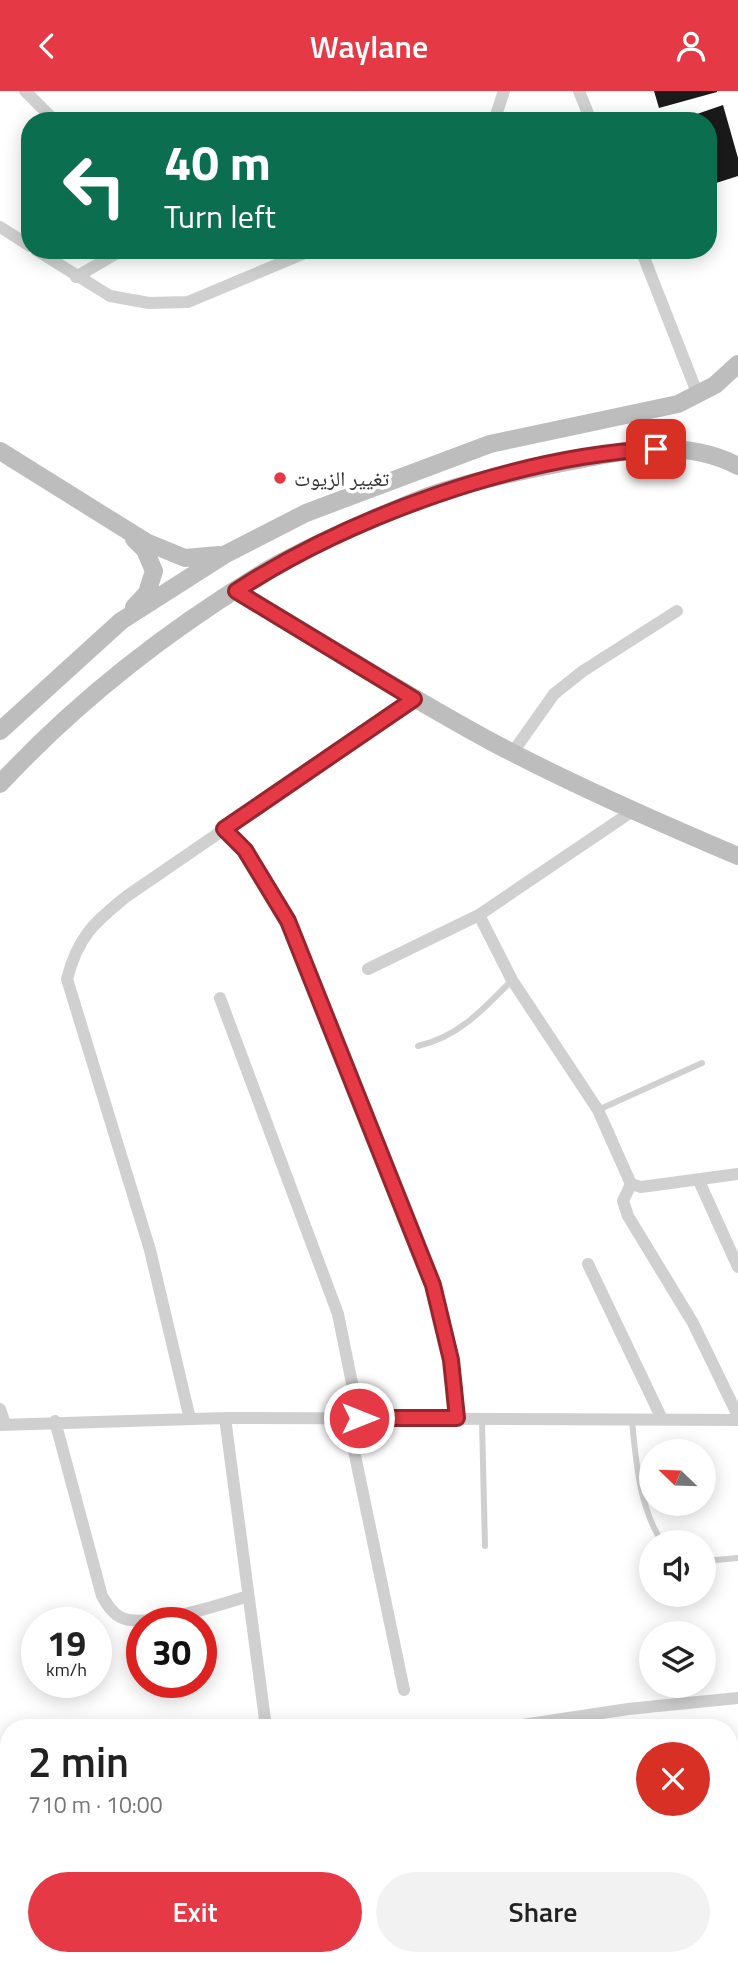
<!DOCTYPE html>
<html lang="en">
<head>
<meta charset="utf-8">
<style>
  body { margin:0; font-family:"Titillium Web","Noto Naskh Arabic",sans-serif; background:#f2f2f2; color:#222; height:100vh; display:flex; flex-direction:column; font-size:26px; white-space:nowrap }
  * { box-sizing:border-box; margin:0 }
  p { font-size:23px; color:#767676 }
  .icon { flex:none; width:38px; height:38px; fill:none; stroke:currentColor; stroke-width:2; stroke-linecap:round; stroke-linejoin:round }
  .map { position:relative; flex:1; overflow:hidden }
  .details { position:absolute; left:0px; top:1628px; width:738px; height:247px; display:flex; flex-direction:column; background:#fff; border-radius:28px 28px 0 0; box-shadow:0 4px 18px #0003 }
  .details>* { flex:none }
  .hud { position:absolute; left:21px; top:21px; width:696px; height:147px; border-radius:28px; box-shadow:0 4px 18px #0003; background:#0b6e4f; color:#fff; overflow:hidden }
  .needle { width:46px; rotate:293deg }
  .controls { position:absolute; left:639px; top:1348px; display:grid; gap:14px }
  .controls a { display:grid; place-items:center; width:77px; height:77px; border-radius:50%; background:#fff; box-shadow:0 4px 18px #0003; font-size:35px }
  .speed { position:absolute; left:21px; top:1516px; display:flex; gap:14px; font-size:35px; font-weight:700; text-align:center }
  .speed>* { display:grid; place-content:center; width:91px; height:91px; border-radius:50%; background:#fff; box-shadow:0 4px 18px #0003; line-height:1 }
  .speed small { font-size:18px; font-weight:400 }
  .speed .limit { border:10px solid #d22; background:#fff; color:#111 }
  .pin { position:absolute; display:grid; place-items:center; width:60px; height:60px; color:#fff; margin:-30px; border-radius:14px; box-shadow:0 4px 10px #0006 }
  .me { position:absolute; width:77px; margin:-38px; rotate:90deg; stroke-linejoin:round; filter:drop-shadow(0 0 5px #0008) }
  .turn { display:flex; align-items:center; gap:24px; height:147px; padding:0 28px; font-size:32px }
  .turn .icon { width:91px; height:91px; stroke-width:2.5 }
  .turn b { display:block; font-size:49px; line-height:60px }
  .round { display:grid; place-items:center; flex:none; width:74px; height:74px; border-radius:37px; background:#f2f2f2 }
  .overview { display:flex; align-items:center; justify-content:space-between; height:119px; padding:0 28px }
  h1 { font-size:42px; font-weight:600; line-height:52px }
  .primary-button { display:flex; gap:14px; margin-top:auto; padding:14px 28px }
  .primary-button a { flex:1; height:80px; border-radius:42px; background:#e63946; color:#fff; font-size:28px; font-weight:600; line-height:80px; text-align:center }
  .primary-button a+a { background:#f2f2f2; color:#222 }
  header { display:flex; justify-content:space-between; align-items:center; height:91px; padding:0 28px; background:#e63946; color:#fff; font-size:32px; font-weight:600 }
  .map>svg:first-child { display:block }
  .building { fill:#1a1a1a }
  .lines { fill:none; stroke-linecap:round; stroke-linejoin:round }
  .lane { stroke:#d0d0d0; stroke-width:6 }
  .street { stroke:#d0d0d0; stroke-width:12 }
  .secondary { stroke:#bdbdbd; stroke-width:18 }
  .route-casing { stroke:#96252e; stroke-width:18 }
  .route { stroke:#e63946; stroke-width:12 }
  .poi-dot { fill:#e63946; stroke:#fff; stroke-width:2.5 }
  .labels { text-anchor:middle; dominant-baseline:central; stroke-width:7; stroke-linejoin:round; paint-order:stroke }
  .poi-label { font-size:21px; fill:#333; stroke:#fff; text-anchor:start }
</style>
</head>
<body>
<header><svg class="icon" aria-label="back" viewBox="0 0 24 24"><path d="M15 5l-7 7 7 7"/></svg>Waylane<svg class="icon" aria-label="person" viewBox="0 0 24 24"><circle cx="12" cy="8" r="4"/><path d="M4 21q1-7 8-7t8 7"/></svg></header>
<div class="map">
<svg width="738" height="1873" viewBox="0 0 738 1873">
  <rect width="100%" height="100%" fill="#fff"/>
  <path class="building" d="M654 0H717V1L659 17Z
    M723 14 738 67V85L713 93 709 78V30H695L694 24Z"/>
  <g class="lines">
    <path class="lane" d="M418 955C458 946 484 918 512 889
      M598 1019 702 972
      M482 1330 485 1455
      M632 1330C636 1370 639 1416 662 1451
      M704 1470 738 1467"/>
    <path class="street" d="M25 0 55 30
      M579 0 591 30
      M494 30 504 0
      M0 136 30 155
      M36 159 110 205 149 212 188 211 312 159
      M641 159 698 304
      M76 186 122 159
      M513 661 554 603 583 580 677 520
      M224 738 245 759 288 830 433 1194 451 1269 457 1327
      M479 824 512 889 598 1019 631 1093 641 1096 738 1083
      M368 878 479 824 634 719
      M220 907 338 1223 359 1327 352 1350 404 1599
      M699 1090 738 1176
      M631 1093 623 1110 628 1125 693 1232 738 1325
      M588 1173 662 1328
      M0 1318 5 1333
      M225 1327 266 1636
      M190 1328 150 1159 67 888C78 845 94 832 127 805L414 608
      M55 1330 102 1505C107 1513 111 1521 120 1526 143 1539 223 1513 248 1505
      M0 1334 225 1327 738 1329
      M475 1636 516 1635 628 1618 738 1607
      M0 1678H9
      M730 1679 738 1678
      M730 1859 738 1858
      M79 1866 80 1873
      M567 1866 568 1873
      M185 1873 190 1866
      M304 1873 305 1866"/>
    <path class="secondary" d="M0 360 146 451 185 467 219 464
      M134 448 145 459 154 480 147 502 134 516
      M236 500C321 551 405 604 492 651 571 693 655 730 738 765
      M0 640 121 530 226 463 306 422 490 353 678 313 715 294 738 273
      M0 693C78 609 171 537 269 478 309 455 370 429 413 411 460 392 512 382 562 372 621 360 682 346 738 375"/>
  </g>
  <g class="lines">
    <g class="route-casing">
      <path id="route" d="M359 1327H457L451 1269 433 1194 288 830 245 759 224 738 414 608 236 500C351 425 518 365 656 358"/>
    </g>
    <use href="#route" class="route"/>
  </g>
  <circle class="poi-dot" cx="280" cy="387" r="7"/>
  <g class="labels">
    <g class="poi-label">
      <text x="294" y="387">تغيير الزيوت</text>
    </g>
  </g>
</svg>
<div class="controls">
<a><svg class="needle" viewBox="-14 -14 28 28"><path d="M0-13l5 13h-10z" fill="#e53935"/><path d="M0 13l5-13h-10z" fill="#767676"/></svg></a>
<a><svg class="icon" aria-label="sound" viewBox="0 0 24 24"><path d="M4 9h4l5-4v14l-5-4H4zM17 9q2 3 0 6"/></svg></a>
<a><svg class="icon" aria-label="layers" viewBox="0 0 24 24"><path d="M12 4l9 5-9 5-9-5zM3 14l9 5 9-5"/></svg></a>
</div>
<div class="speed"><div>19<small>km/h</small></div><div class="limit">30</div></div>
<div class="pin" style="left:656px;top:358px;background:#d93025"><svg class="icon" aria-label="arrive" viewBox="0 0 24 24"><path d="M6 21V4h12l-3 4 3 4H6"/></svg></div>
<svg class="me" style="left:359px;top:1327px" viewBox="-20 -20 40 40"><circle r="17" fill="#e63946" stroke="#fff" stroke-width="3"/><path d="M0-11L8 9 0 5-8 9z" fill="#fff"/></svg>
<div class="hud">
<div class="turn"><svg class="icon" aria-label="left" viewBox="0 0 24 24"><path d="M17 20v-9H6M10 6l-5 5 5 5"/></svg><div><b>40 m</b>Turn left</div></div>
</div>
<section class="details">
<div class="overview"><div><h1>2 min</h1><p>710 m · 10:00</p></div><a class="round" style="background:#d93025;color:#fff"><svg class="icon" aria-label="close" viewBox="0 0 24 24"><path d="M6 6l12 12M18 6L6 18"/></svg></a></div>
<div class="primary-button"><a>Exit</a><a>Share</a></div>
</section>
</div>
</body>
</html>
